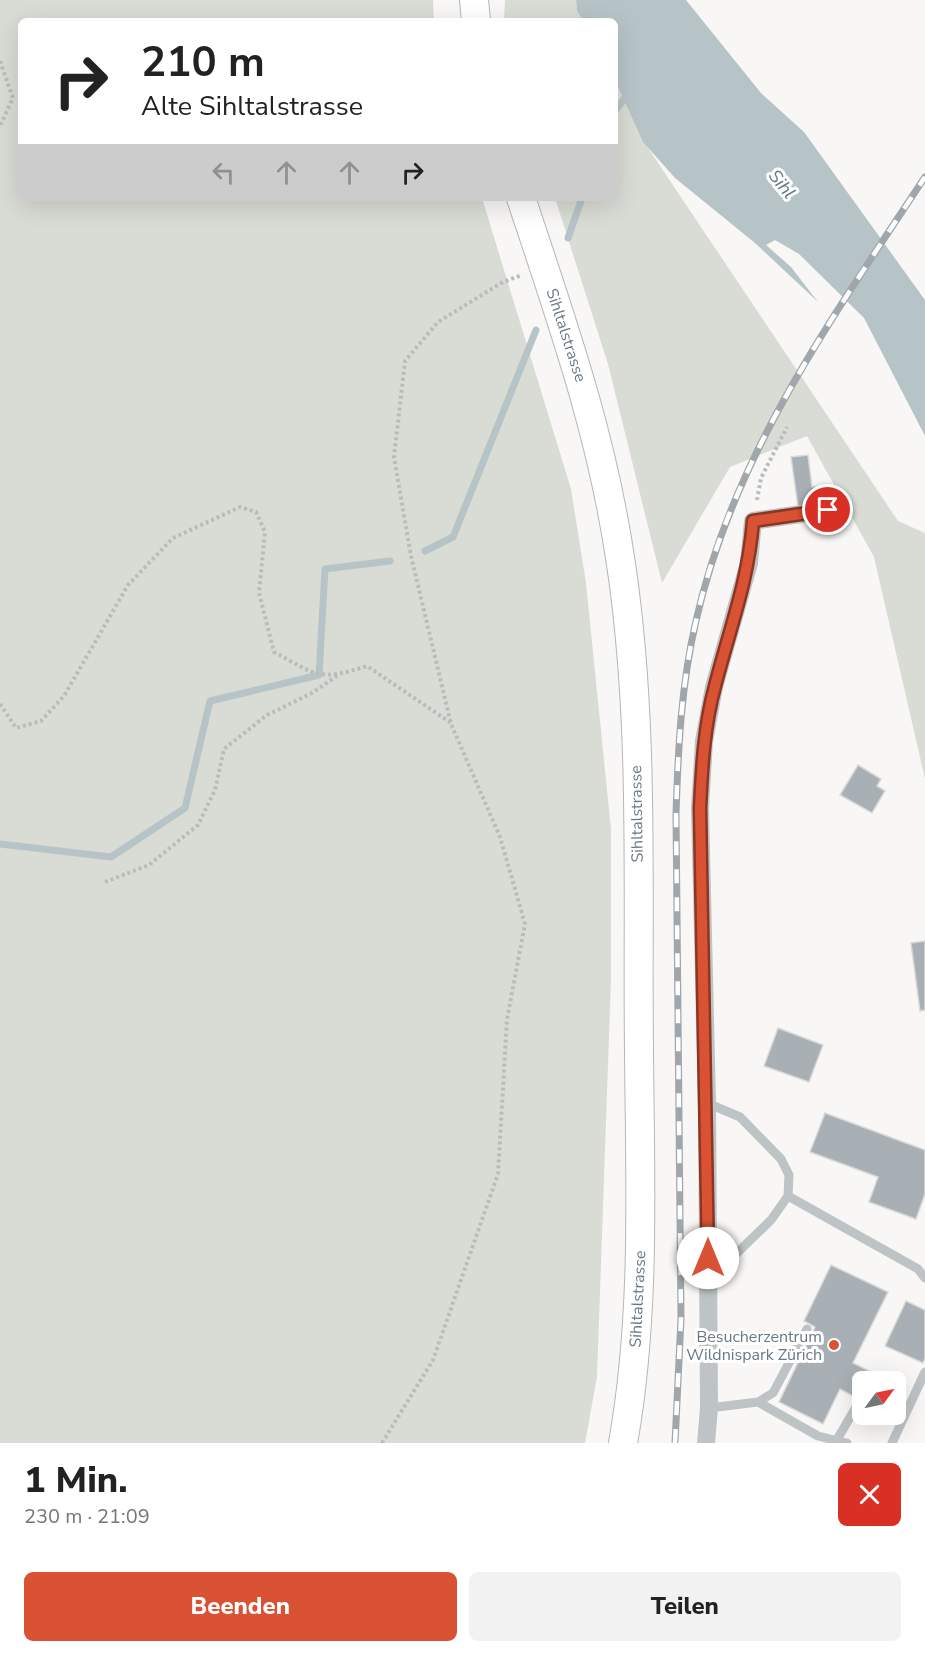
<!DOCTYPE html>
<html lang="de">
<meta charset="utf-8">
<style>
body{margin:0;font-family:"Nunito Sans",sans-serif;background:#f2f2f2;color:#222;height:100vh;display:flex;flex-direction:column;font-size:22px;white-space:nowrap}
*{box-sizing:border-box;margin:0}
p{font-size:20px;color:#767676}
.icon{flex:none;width:33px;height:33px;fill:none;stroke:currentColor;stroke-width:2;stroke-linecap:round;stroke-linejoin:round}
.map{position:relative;height:1443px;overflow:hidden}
.panel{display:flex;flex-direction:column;background:#fff;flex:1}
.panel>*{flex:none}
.guide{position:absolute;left:18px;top:18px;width:600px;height:183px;border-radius:9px;box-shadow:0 6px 24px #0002;background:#fff;color:#222;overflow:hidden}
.needle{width:39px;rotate:57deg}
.controls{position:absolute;left:852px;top:1371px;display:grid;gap:12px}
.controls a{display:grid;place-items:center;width:54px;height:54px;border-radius:9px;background:#fff;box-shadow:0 6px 24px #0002;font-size:30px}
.pin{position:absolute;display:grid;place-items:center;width:51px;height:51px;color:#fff;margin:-26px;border:3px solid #fff;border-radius:50%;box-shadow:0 2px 6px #0007}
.me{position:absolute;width:66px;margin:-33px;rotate:0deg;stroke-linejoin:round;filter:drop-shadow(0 0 4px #0008)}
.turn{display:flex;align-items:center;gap:21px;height:126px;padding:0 24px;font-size:27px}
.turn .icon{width:78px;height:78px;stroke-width:2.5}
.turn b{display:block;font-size:42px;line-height:51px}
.lanes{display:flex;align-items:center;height:57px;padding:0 24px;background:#0003;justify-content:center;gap:30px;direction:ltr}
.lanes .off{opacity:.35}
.round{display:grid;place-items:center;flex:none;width:63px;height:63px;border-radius:9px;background:#f2f2f2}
.head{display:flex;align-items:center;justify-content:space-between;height:102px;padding:0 24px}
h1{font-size:36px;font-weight:800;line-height:45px}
.button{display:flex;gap:12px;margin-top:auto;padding:12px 24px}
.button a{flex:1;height:69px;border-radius:9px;background:#d95234;color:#fff;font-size:24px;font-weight:800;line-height:69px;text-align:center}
.button a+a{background:#f2f2f2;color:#222}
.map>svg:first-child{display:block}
</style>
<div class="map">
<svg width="925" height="1443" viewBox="0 0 925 1443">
<rect width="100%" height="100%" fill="#f8f7f5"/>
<path fill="#d8dcd4" d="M0,0h433l1,21h-413v177h461l89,291 15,94 25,246v151l-14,397 -12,66h-585z
M505,0h71l1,11 6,10h-79z
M615,80l29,62 254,379 27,12v246l-51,-222 -67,-121 -77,31 -68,116 -54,-219 -53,-166h60z"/>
<path fill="#b7c4c7" d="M576,0h110l75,93 43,39 121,168v136l-61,-118 -65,-64 -24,-14 -9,5 25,22 27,35 -63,-59 -80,-65 -32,-36 -28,-62v-59h-32l-6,-10z"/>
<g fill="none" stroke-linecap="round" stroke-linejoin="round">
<path stroke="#b7c4c7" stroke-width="7" d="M615,111l13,-17
M568,238l14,-40
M425,551l28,-14 83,-207
M0,844l111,13 74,-49 25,-107 109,-26 6,-106 65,-8"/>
</g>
<path fill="#a8b0b5" stroke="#d9d9d7" stroke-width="1.5" d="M808,455l4,32 9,-1 3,17 -26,4 -7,-50z
M858,765l23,14 -4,7 8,5 -13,22 -32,-18z
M925,941v69l-5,1 -9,-68z
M778,1028l45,17 -14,37 -45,-16z
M825,1113l100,37v44l-9,25 -47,-17 9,-25 -68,-25z
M831,1265l57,27 -35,71 38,19h-29v19l-22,-12 -17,35 -44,-22 36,-75 -11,-6z
M906,1301l19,9v48l-2,5 -38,-17z"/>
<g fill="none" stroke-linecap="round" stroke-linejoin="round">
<g stroke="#b2b7bb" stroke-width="30">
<path id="primary" d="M474,0l2,21
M521,198c41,124 81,235 100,366 24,160 16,325 18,487 1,130 7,263 -16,392"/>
</g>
<path stroke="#b9bcbe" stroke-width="4" stroke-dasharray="3 3" stroke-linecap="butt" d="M0,61l13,37 -13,28
M757,500l4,-22 26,-51
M0,704l16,24 25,-7 23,-25 64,-111 45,-47 67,-31 16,5 9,20 -6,61 15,59c43,23 44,30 93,14l84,57
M105,882l44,-17 49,-40 17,-35 9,-41 43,-34 45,-22 25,-17
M382,1443l51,-83 65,-186 9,-155 18,-95 -25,-87 -49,-113 -40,-168 -17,-99 11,-96 33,-39 65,-40 19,-7"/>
<path stroke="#bec3c6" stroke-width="9" d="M707,1103l33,14 41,42 8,16 -1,21 -17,24 -62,60
M788,1196l130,73 7,9
M758,1402l15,-9 34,-64
M709,1408l49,-6 60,34 29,7
M835,1443l21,-36
M892,1443l33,-71"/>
<path stroke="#bec3c6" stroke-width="18" d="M706,1443l3,-35 -2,-305 -7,-295 4,-67 10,-54 35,-124 4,-42 76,-11"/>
<use href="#primary" stroke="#fff" stroke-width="28"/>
<g stroke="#a0a7ac" stroke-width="7">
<path id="rail" d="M675,1443l6,-124 -5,-504c2,-65 5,-130 20,-194 37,-166 137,-304 229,-444"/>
</g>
<use href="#rail" stroke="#fff" stroke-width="4.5" stroke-dasharray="14" stroke-linecap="butt"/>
</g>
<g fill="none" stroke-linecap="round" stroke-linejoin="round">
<g stroke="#8d3522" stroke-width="15">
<path id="route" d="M708,1258l-8,-450c2,-41 4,-82 15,-122 15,-59 33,-103 38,-165l75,-11"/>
</g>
<use href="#route" stroke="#d95234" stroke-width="10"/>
</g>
<circle fill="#d95234" stroke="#fff" stroke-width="2" cx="834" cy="1345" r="6"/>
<g text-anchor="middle" stroke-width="6" stroke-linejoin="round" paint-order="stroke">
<g font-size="16" fill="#687984" stroke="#fff">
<text transform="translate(567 335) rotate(72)" y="6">Sihltalstrasse</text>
<text transform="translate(636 814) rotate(-91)" y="6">Sihltalstrasse</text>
<text transform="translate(637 1299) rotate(-87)" y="6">Sihltalstrasse</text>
</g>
<g font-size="16" fill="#687984" stroke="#fff" text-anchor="end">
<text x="822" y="1342">Besucherzentrum<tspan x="822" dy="18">Wildnispark Zürich</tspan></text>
</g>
<g font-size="18" font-style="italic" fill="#647a80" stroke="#fff">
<text transform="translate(782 184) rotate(51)" y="6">Sihl</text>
</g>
</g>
</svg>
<div class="controls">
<a><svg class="needle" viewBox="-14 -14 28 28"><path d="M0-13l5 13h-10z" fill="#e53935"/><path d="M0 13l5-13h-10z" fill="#767676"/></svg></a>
</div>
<div class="pin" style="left:828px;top:510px;background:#d93025"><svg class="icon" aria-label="arrive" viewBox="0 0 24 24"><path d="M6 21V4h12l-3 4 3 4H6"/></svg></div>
<svg class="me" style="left:708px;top:1258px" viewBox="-20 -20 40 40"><circle r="19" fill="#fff"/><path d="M0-13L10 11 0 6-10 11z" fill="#d95234"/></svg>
<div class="guide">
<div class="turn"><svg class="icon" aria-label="right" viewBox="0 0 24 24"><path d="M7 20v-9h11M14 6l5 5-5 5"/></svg><div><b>210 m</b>Alte Sihltalstrasse</div></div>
<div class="lanes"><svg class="icon off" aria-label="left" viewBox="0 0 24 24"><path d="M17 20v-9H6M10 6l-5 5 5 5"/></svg><svg class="icon off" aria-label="ahead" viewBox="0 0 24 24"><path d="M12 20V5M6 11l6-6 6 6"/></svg><svg class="icon off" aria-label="ahead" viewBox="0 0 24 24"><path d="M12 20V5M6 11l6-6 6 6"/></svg><svg class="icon" aria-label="right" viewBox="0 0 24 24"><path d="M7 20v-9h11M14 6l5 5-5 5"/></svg></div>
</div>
</div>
<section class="panel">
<div class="head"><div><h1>1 Min.</h1><p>230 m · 21:09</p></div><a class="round" style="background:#d93025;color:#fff"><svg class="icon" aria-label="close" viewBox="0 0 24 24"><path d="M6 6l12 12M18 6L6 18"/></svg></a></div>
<div class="button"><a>Beenden</a><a>Teilen</a></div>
</section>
